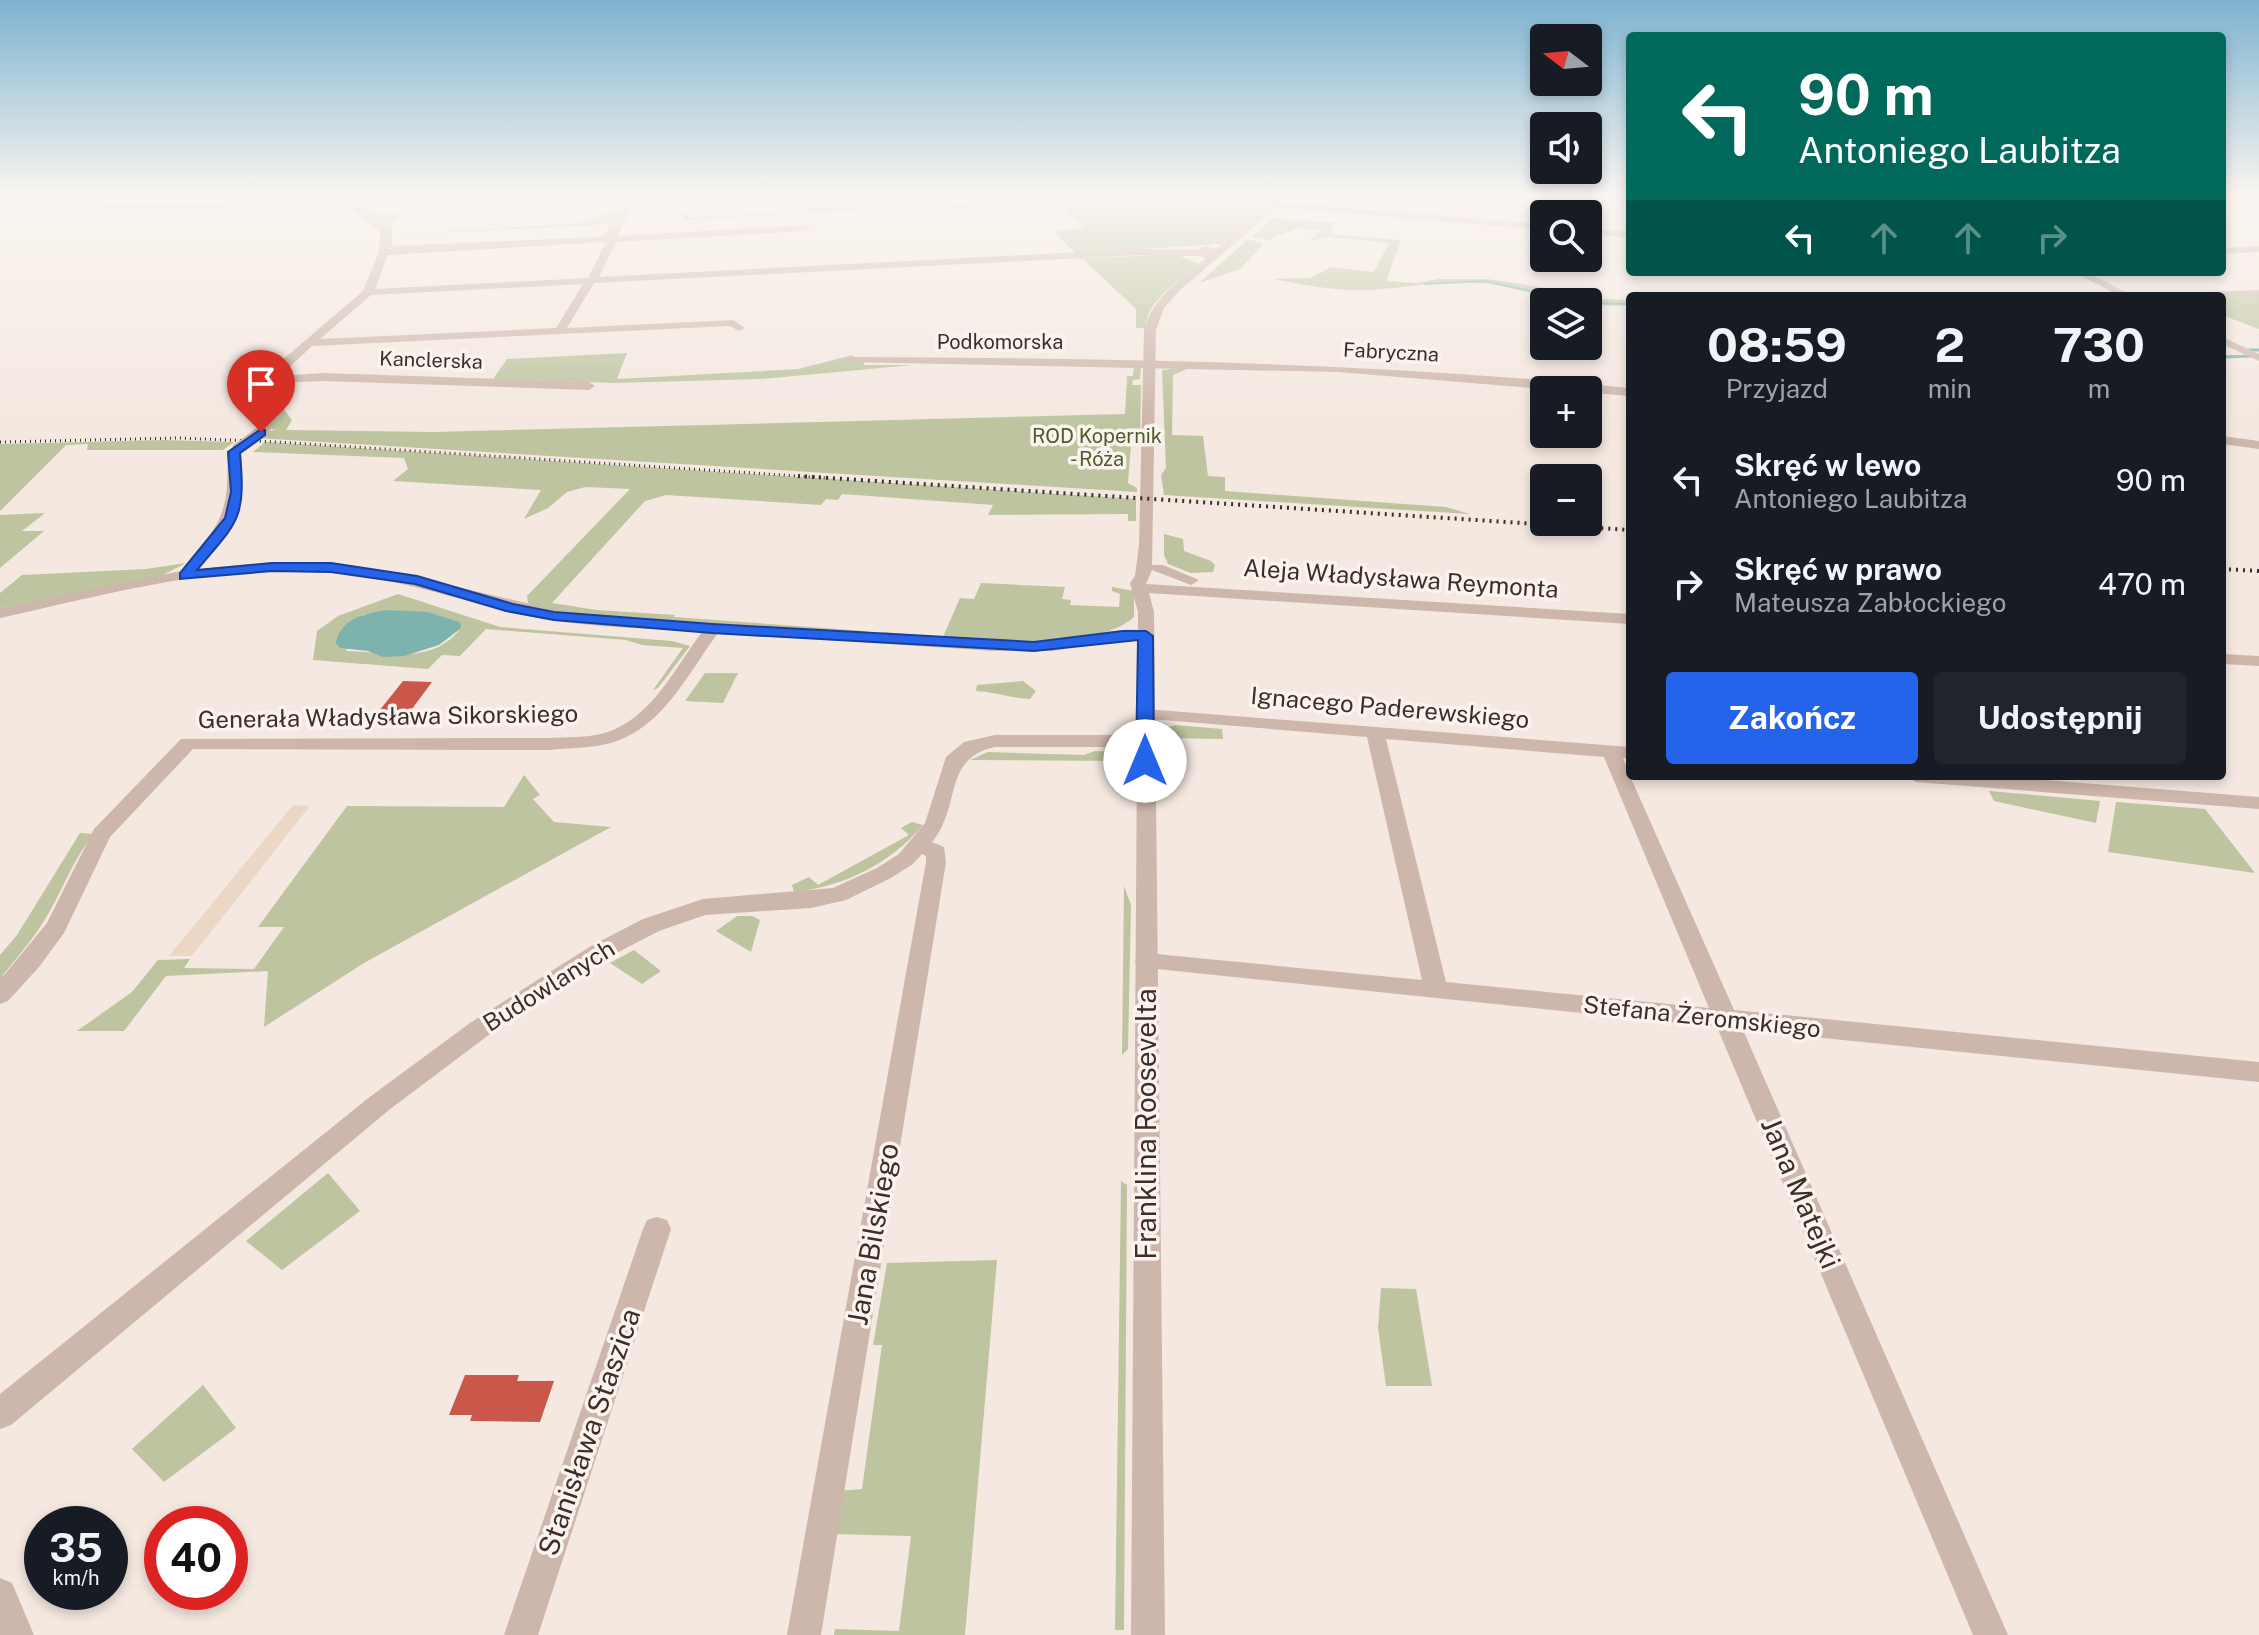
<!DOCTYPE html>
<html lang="pl">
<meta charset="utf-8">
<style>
body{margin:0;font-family:"Public Sans",sans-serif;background:#20242c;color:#f1f3f6;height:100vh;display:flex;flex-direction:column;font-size:30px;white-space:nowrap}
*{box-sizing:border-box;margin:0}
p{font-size:26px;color:#9ea1a6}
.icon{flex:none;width:44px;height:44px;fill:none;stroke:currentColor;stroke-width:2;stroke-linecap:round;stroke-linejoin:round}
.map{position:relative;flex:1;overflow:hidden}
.drawer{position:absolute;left:1626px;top:292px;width:600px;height:488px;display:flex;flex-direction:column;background:#171b24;border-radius:8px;box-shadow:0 4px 12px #0003}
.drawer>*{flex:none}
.hud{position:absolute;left:1626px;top:32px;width:600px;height:244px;border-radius:8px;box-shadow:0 4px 12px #0003;background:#00695c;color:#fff;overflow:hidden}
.needle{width:52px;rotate:286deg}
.tools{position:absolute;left:1530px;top:24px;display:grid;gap:16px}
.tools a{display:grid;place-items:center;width:72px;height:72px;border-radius:8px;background:#171b24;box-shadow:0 4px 12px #0003;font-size:40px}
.speed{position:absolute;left:24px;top:1506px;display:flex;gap:16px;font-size:40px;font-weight:700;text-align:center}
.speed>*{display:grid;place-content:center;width:104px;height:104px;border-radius:50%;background:#171b24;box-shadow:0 4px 12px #0003;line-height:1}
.speed small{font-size:20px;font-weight:400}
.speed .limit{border:12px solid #d22;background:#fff;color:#111}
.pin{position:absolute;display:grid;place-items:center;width:68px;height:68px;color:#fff;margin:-82px -34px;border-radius:50% 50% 50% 0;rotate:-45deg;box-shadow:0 0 8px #0007}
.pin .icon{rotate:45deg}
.me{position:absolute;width:88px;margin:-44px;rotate:0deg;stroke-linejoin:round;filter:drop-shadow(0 0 6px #0008)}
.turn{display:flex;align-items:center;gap:28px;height:168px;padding:0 40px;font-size:36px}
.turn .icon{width:104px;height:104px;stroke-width:2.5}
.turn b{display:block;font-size:56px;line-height:68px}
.lanes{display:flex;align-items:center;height:76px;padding:0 40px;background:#0003;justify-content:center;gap:40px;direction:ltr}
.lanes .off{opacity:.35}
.eta{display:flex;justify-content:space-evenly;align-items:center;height:136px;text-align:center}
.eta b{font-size:48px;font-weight:700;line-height:56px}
.action{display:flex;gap:16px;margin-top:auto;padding:16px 40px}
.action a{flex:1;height:92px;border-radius:8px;background:#2563eb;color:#fff;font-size:32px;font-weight:700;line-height:92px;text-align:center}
.action a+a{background:#20242c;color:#f1f3f6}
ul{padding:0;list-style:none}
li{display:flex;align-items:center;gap:24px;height:104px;padding:0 40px}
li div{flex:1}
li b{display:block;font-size:30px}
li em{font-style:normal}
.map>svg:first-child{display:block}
</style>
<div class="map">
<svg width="2259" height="1635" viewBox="0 0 2259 1635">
<rect width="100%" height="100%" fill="#f4e8e0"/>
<path fill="#bdc49f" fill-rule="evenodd" d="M350,196h7c11,18 23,21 44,18l-10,9 1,12 192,-12 38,-17 -32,-10 48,2 -17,13 -12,27 -213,11 -7,-1 -1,-21 -26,-16zM610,224l-4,11 -8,2 -206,9v-11z
M780,196h110l1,13 -208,11 1,-11 6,9 115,-6 -3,-7z
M1133,196h148l-60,48 -146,9 -21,-22 31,-3 -31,-27z
M1273,218l63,5 -6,11 71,6 -15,41 30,2 22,-4h49l67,10 26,9 50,2v6l-42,-1v-3c-36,0 -72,-16 -108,-19 -33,-2 -65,3 -98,6 -37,4 -73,-3 -109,-10l38,-1 20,-11 43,5 15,-29 -59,-6 -21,4 11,-11 -22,-2 -31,12 -16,-3z
M1248,239l16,5 -24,25 -41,14z
M1176,254l23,10c-20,17 -52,36 -54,64h-9v-19l-52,-49 -7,-1z
M2259,295v34l-37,-14v-19h-14z
M627,353l-10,26 181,-10 55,-14 -2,6h13v4h49l-152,14 -147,4 -121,-4 14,-20z
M1134,366l7,2 -1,11 -7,1 -1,5h9l-1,58 -9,1 -3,39 9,5v4l-880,-54 11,-7 8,-1 -4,-1 -3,-37 6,-9 14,-1 -9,4c-3,16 3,22 12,34l-6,10 148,2 691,-18 2,-38h6z
M1191,367l-18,8 -1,60 31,1 5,40 17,1v14l221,16 24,7 -306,-19 -3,-20 5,-7 -4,-98z
M164,440l70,2 -11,8h-136l1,-6 -22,1 -66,66v-67z
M265,442l871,57v22h-8v-7l-140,1 5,-10 -151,-11 -4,6 -12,-1 -5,6 -155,-10 -21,6 -93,102 45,7 78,5 -1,2 192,14 -4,3 -289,-20 -37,-6 -8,-5 -1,-7 103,-107 -45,-2 -18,5 -19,16 -24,11 17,-29 -148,-9 15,-12 -4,-11 -151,-6z
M45,513l-23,18h22l-44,37v-53z
M1164,534l19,5 1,12 27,10 4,4 -2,7 -22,1 -23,-9 -4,-9z
M186,563l-27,14 -159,31v-15l22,-18 124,-6z
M981,583l84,4 -3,12 9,1 -1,5 49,2 1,-13 -8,-3v-4l22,4v26c-46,41 -189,22 -250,18l-1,-3 60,5 17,-39 14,1z
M398,594l102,33 172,14 18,5 -32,42 -5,2 30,-42 -41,-3 -16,-5 -140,-11 -26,27 -18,-1 -14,14 -115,-9 4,-29 21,-15zM388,610l47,5 22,6 3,8c-28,37 -76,22 -114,22l16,-36z
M705,673h33l-15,30 -38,-2z
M1023,681l13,10 -6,8c-19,-1 -35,-7 -54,-8l1,-6z
M1175,725l47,4 1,10 -55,-1 -1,-10z
M1095,751l18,1 7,4 -1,5 -149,-1 18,-8 96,3z
M524,775l16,20 -7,4 21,23 57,5 -247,136 -100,64 4,-56 -102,5 -42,55h-47l55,-39 26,-32 32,-1 -6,9 70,1 30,-42h-26l89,-121 157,1z
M1989,791l111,10 -4,22 -102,-22z
M2116,802l89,7 50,64 -147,-21z
M912,822l11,3c-33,39 -78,61 -129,67l-2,-7 17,-8 9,8 91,-50 -8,-7z
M80,833l14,1c-19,22 -29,50 -43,75 -13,24 -31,45 -48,66l-3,10v-30l17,-20z
M1124,886l7,19 -3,144 -6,6z
M737,916h15l8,4 -9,32 -35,-21z
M634,950l27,21 -19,13 -32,-21z
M328,1173l32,38 -78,59 -36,-29z
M1121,1181l6,4 -3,445h-9z
M997,1260l-32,375h-131l1,-6 64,2 12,-95 -81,-2 8,-43 24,-2 20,-144h-9l14,-82z
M1381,1288l35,1 16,97h-46l-8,-58z
M203,1385l33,43 -72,54 -32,-33z"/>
<path fill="#ecd7c7" d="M293,805l17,1 -118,150h-23z"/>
<path fill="#7eb2ad" d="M388,610l39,2 30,9 4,3 -1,5 -21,16 -35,11 -21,1 -15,-6 -28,-3 -4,-5c5,-25 30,-30 52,-33z"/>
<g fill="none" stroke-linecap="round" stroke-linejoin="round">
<path stroke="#7eb2ad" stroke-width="2" d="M1425,284l60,-3 97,21
M1588,303l42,1"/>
<path stroke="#7eb2ad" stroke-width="3" d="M2248,350h11
M2222,357l28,-1"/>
</g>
<path fill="#c9574a" d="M403,681l29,1 -26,35 -31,-1z
M465,1375h54l-2,6h37l-14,41 -70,-1 2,-6h-23z"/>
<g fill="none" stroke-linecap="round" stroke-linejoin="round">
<path fill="#cdb6ab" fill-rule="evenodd" d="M345,196l43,32 1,21 220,-13 12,-24 4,-3 4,3 -11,24 188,-11 5,3 -5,3 -190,11 -17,35 542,-28 56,1 5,3 -5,3 -56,-1 -547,28 -27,45 166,-8 12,8 -6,3 -9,-5 -418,20 -32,30 44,-3 265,9 6,4 -6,4 -265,-9 -48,2 -5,10 1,35 -11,8 -6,-4 5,-5c-1,-27 -1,-36 13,-59l90,-77 16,-39 1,-21 -37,-29 -150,7 -193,-3v-6l193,3zM606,242l-18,36 -213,11 13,-34zM583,284l-27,44 -236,11 51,-44z
M1058,196h51l-155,12 -4,-3z
M1588,196h42v6l-38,-3z
M1275,202l269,22v6l-272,-23z
M1588,228l42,4v6l-42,-4z
M2259,246v6l-37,2v-6z
M2073,272h13l47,24h-13z
M2259,290v6h-89l5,-3z
M2222,337l37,17v7l-37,-17z
M851,357c260,1 520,5 779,31v8l-292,-24 -491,-10 -2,-2z
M2222,436l37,5v8l-37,-5z
M238,445l7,4 -4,4c4,56 -7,74 -42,116l72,-7h46l71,9 182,42 424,28c19,0 38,1 57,0 24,-1 86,-21 103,-5l-8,5 -23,-1 -71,11h-58l-276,-18c-30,40 -55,95 -107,110 -20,5 -41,5 -62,7l-356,-1 -83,88 -46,96 -25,34 -31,34 -8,3v-24l47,-57 47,-94 87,-90 368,-1c18,-1 38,0 56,-5 46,-14 70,-65 97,-101 -53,-4 -107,-4 -158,-13 -76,-15 -148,-43 -226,-48 -107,-6 -214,24 -318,47v-10l181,-37c39,-46 49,-57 46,-119z
M1145,709l485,38v12l-7,-1 7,18 104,234 525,52v20l-516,-52 265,605h-35l-256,-608 -579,-60 -3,-6 3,-6 8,-2 276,27 -55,-243 -228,-19 -3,-4 3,-4zM1386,739l218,18 105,251 -263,-26z
M995,735h150l9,6 -9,6h-150c-53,11 -33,59 -63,95l12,5 2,15 -125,773h-34l139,-773v-6l-4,-2 -9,10 -22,14 -45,22 -35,8 -106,7 -46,16 -52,27 -121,79 -97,73 -378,315 -11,4v-35l371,-298 99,-73 121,-77 52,-27 60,-20 130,-11 44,-20 22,-14 26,-31 21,-66 18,-15z
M1906,776h88l265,21v12l-343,-27z
M657,1217l10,3 4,9 -133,406h-34l139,-406 4,-9z
M0,1578l12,5 22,52h-34z"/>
<path fill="#cdb6ab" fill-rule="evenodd" d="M1280,196h10l-111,95 -15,17 -8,22 -4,235h11l36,15 -8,5 -39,-15 -6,14 484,30v10l-481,-31 5,19 11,1023h-34l7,-1023 -8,-29 5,-7 4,-31 5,-215c9,-34 37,-50 62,-72l-12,-3v-4l11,-5 11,3z
M2222,654l37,2v10l-37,-2z"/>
<path stroke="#3b2e2b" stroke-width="3" stroke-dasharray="1 4" stroke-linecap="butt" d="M0,442l178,-4 100,4 551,36"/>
<path stroke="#3b2e2b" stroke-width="4" stroke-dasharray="2 5" stroke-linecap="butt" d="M798,476l832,54
M2222,569l37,2"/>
<path stroke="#cdb6ab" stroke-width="12" d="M238,449l23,-17"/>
</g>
<linearGradient id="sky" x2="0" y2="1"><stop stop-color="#7db3d0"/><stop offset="0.46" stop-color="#faf5f1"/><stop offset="1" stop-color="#faf5f1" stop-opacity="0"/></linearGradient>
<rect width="2259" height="425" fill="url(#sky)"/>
<path fill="#2563eb" stroke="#184099" stroke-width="2" d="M261,429l4,1v5l-25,18c6,67 -2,68 -43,117l75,-7h59l86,13 96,28 41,8 158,12 322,18 89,-11h23l7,5 1,125 -9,5 -9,-5 2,-121 -104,11 -322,-18 -158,-13 -48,-9 -91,-27 -84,-12 -59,-1 -92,8v-6l45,-55 6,-26 -3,-40z"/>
<g text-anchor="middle" stroke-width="7" stroke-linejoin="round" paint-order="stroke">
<g font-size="20" fill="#3b2e2b" stroke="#fbf3ed">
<text x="1000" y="349">Podkomorska</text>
<text transform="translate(1391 352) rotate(3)" y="7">Fabryczna</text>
<text transform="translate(431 360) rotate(2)" y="7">Kanclerska</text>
</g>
<g font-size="20" fill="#505a2d" stroke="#fbf3ed">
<text x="1097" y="443">ROD Kopernik<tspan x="1097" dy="23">- Róża</tspan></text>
</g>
<g font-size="24" fill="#3b2e2b" stroke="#fbf3ed">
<text transform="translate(1401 579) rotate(4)" y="8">Aleja Władysława Reymonta</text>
<text transform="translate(1390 708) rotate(5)" y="8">Ignacego Paderewskiego</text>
<text transform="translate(388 717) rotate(-1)" y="8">Generała Władysława Sikorskiego</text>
<text transform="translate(549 986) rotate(-32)" y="8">Budowlanych</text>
<text transform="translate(1702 1017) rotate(6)" y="8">Stefana Żeromskiego</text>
</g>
<g font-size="28" fill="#3b2e2b" stroke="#fbf3ed">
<text transform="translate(1146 1124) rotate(-90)" y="10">Franklina Roosevelta</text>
<text transform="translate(1801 1193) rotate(67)" y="10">Jana Matejki</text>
<text transform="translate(873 1234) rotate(-80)" y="10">Jana Bilskiego</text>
<text transform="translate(589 1432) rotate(-71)" y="10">Stanisława Staszica</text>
</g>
</g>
</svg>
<div class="tools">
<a><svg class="needle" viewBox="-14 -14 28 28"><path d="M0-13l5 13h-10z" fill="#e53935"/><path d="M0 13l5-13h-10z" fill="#9ea1a6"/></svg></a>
<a><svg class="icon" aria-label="sound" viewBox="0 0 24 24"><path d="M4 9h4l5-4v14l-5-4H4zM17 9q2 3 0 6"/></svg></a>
<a><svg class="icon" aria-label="search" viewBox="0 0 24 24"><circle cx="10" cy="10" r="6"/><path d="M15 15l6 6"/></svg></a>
<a><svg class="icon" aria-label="layers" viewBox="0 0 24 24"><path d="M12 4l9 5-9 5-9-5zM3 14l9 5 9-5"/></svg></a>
<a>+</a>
<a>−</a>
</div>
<div class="speed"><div>35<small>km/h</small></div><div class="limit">40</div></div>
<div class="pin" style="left:261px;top:432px;background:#d93025"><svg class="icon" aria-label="arrive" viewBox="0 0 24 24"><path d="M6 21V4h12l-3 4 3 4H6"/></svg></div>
<svg class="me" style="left:1145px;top:761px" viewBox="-20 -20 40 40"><circle r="19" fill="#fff"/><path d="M0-13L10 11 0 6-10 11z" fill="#2563eb"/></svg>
<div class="hud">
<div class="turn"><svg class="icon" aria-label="left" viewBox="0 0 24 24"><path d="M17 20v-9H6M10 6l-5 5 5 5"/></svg><div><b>90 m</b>Antoniego Laubitza</div></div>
<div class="lanes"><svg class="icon" aria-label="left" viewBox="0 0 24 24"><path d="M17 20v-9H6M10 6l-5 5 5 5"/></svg><svg class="icon off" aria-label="ahead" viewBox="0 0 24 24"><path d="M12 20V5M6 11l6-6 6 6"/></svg><svg class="icon off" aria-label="ahead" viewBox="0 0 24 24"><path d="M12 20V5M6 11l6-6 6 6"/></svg><svg class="icon off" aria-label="right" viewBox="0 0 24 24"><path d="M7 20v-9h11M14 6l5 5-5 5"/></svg></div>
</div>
<section class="drawer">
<div class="eta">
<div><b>08:59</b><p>Przyjazd</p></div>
<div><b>2</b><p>min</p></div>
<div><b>730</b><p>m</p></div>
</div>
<ul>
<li><svg class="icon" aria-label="left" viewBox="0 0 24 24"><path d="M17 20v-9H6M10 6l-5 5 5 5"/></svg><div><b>Skręć w lewo</b><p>Antoniego Laubitza</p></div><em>90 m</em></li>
<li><svg class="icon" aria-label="right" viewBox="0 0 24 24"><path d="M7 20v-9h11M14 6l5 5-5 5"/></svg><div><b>Skręć w prawo</b><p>Mateusza Zabłockiego</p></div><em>470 m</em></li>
</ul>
<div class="action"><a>Zakończ</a><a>Udostępnij</a></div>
</section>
</div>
